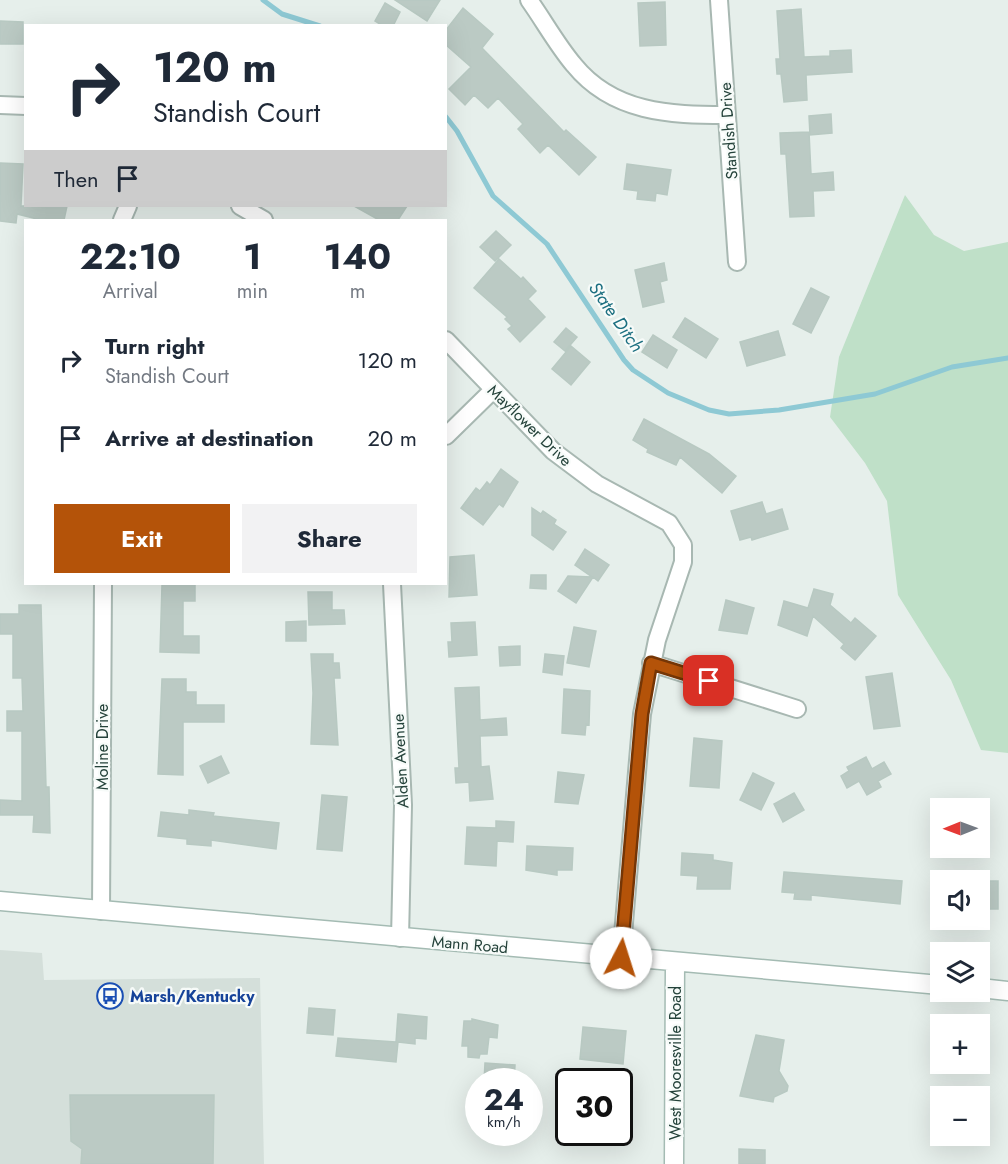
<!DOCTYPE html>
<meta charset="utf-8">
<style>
body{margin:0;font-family:Jost,sans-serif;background:#f2f2f3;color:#1f2937;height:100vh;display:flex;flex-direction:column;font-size:22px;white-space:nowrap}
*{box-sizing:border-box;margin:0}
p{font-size:20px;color:#747a83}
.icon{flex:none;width:33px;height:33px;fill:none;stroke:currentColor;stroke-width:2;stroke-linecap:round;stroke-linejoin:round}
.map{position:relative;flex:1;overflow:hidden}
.details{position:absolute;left:24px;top:219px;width:423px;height:366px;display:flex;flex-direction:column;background:#fff;border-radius:0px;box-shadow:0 6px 24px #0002}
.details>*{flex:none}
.guide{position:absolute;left:24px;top:24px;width:423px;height:183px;border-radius:0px;box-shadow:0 6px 24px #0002;background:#fff;color:#1f2937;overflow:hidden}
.needle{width:39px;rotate:269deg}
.tools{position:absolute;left:930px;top:798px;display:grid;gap:12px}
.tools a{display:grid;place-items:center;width:60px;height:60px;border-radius:0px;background:#fff;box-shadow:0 6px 24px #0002;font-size:30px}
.speed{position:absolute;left:465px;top:1068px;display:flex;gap:12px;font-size:30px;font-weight:700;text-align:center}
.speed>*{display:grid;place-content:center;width:78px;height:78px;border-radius:50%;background:#fff;box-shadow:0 6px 24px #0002;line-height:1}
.speed small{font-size:15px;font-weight:400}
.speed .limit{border:3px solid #111;border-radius:9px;background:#fff;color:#111}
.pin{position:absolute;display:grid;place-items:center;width:51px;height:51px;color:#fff;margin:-26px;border-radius:12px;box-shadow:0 3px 9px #0006}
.me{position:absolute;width:66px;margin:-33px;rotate:5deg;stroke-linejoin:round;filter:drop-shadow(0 0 4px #0008)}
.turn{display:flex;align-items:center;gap:21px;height:126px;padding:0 30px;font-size:27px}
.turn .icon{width:78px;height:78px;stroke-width:2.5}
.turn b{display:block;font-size:42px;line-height:51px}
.then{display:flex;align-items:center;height:57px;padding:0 30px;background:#0003;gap:12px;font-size:22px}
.eta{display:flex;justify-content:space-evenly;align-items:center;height:102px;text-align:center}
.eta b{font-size:36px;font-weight:700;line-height:42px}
.primary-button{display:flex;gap:12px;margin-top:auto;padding:12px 30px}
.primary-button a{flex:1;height:69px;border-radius:0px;background:#b45309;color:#fff;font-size:24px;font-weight:700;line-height:69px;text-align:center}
.primary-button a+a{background:#f2f2f3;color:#1f2937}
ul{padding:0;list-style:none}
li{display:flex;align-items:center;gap:18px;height:78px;padding:0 30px}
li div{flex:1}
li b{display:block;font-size:22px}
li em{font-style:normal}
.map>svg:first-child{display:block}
</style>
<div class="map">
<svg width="1008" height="1164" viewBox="0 0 1008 1164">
<rect width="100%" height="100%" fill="#e6efeb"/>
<path fill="#d4dfda" d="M0,950l42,3 2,27 216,-2 4,186h-264z"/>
<path fill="#bfe0c8" d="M905,195l29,40 30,16 44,-9v511l-27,-3 -30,-70 -53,-85 -11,-94 -22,-38 -35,-46 9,-60z"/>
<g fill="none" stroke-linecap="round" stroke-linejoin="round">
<path stroke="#8ec9d4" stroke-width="5" d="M263,0l19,14 38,12
M446,117l11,14 36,65 54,48 77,116 9,10 35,23 41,17 20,4 50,-4 96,-16 77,-27 56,-9"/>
</g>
<path fill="#bbcac4" stroke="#b8c9c2" stroke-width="1.5" d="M395,0h45l-13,21z
M665,2l1,43 -26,1 -2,-43z
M385,3l15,9 -7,14h-10l-8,-5z
M463,8l30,26 -11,14 82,84 2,-2 30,27 -17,18 -31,-30 -8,8 -22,-24 5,-5 -25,-26 -10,10 -14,-13 -9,10 -16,-16 22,-22 -25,-22v-15z
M801,9l3,48 26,-1v-5l21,-1 1,22 -46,3 1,25 -23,2 -3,-28h-4l-1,-15h4l-3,-48z
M0,21l23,1v22h-23z
M831,114l1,19 -22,2 -1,-19z
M809,132l2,42 22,-2 1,18 -21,1 1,25 -24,1 -4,-63h-5l-1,-21z
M0,163l23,1 -2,42h46l-3,14h-23l-24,-6 -1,9 -16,-2z
M627,164l44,6 -4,25 -11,-2 -1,8 -18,-2 1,-8 -14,-2z
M354,206h53l-9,14h-19z
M496,231l15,14 -16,16 -15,-14z
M499,259l22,20 2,-2 13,14 -8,8 17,18 -25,25 -12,-13 4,-3 -7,-7 2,-2 -33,-29z
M664,263l3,17 -7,2 4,20 -21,5 -8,-37z
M811,288l18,9 -18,36 -18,-9z
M685,318l33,21 -12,19 -33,-21z
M566,328l11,9 -12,14 -11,-9z
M778,331l7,24 -38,11 -7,-24z
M653,335l24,15 -10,18 -25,-16z
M571,346l19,16 -19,23 -19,-16z
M644,419l65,35 27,22 -14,17 -42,-36 -4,8 -29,-13 1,-3 -15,-9z
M501,469l17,13 -15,25 -4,-3 -16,21 -22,-17 15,-20 4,3 7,-9 3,3z
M762,502l4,12 16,-5 6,20 -36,11 -1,-3 -11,3 -9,-29z
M532,508l9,6 2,-3 13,9 -2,4 12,8 -13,18 -21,-15z
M585,549l24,16 -11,16 -5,-4 -17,26 -18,-12 10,-15 24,1 -17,-12z
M474,555l3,40 -28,2 1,-40z
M531,575h15v14l-16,-1z
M165,584h30v17h-12v35h16v17l-39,-1 2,-67z
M814,589l19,5 -3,11 21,18 4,-5 21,18 -21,24 -14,-12 3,-4 -31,-28 -6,20 -29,-11 6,-24 24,7z
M308,592h24v18h12l1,14 -36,1z
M726,600l28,8 -7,26 -28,-4z
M19,605h22l5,182h3l1,46 -17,-1 1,-17h-34v-15l22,1v-70h-15v-20h16l-1,-33h-9v-44h-13v-20h19z
M306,621v20h-20v-19z
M475,622l2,33 -28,2 -1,-15h4l-1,-19z
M574,627l22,4 -7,36 -22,-4z
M520,646v19l-20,1 -1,-19z
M311,654h22v9h6l1,15h-6l4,67 -27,-1 2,-51z
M545,654l19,2 -2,19 -19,-3z
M892,673l8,53 -26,3 -8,-52z
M162,679h24v13h10v13h28v17h-41v53l-25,-1z
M479,687l1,33 26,-2 1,17 -27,1 1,31 8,-1 4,33 -23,2 -1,-19 -13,1 -1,-15h4l-4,-80z
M564,689l26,2 -1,34 -3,-1 -1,11 -23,-2z
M694,738l28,3 -3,47 -29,-2z
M221,756l8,17 -21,10 -8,-17z
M866,757l6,12 12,-7 7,12 -13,7 3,6 -14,8 -8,-14 -12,7 -6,-12 8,-5 -2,-4z
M558,772l26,3 -6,29 -23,-2z
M753,773l21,10 -13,27 -21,-10z
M794,793l10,17 -21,12 -9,-18z
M322,795l25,2 -5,54 -25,-2z
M189,810l25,3 -1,3 66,7 -3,26 -65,-9v6l-24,-2v-5l-29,-3 3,-24 28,3z
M496,821l18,1 -1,20 -16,-1 -1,25 -31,-2 2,-37 29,1z
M527,846l46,2 -1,22h-15v5l-31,-5z
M682,853l31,2v5l19,3 -2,26h-33l1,-13 -17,-1z
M784,872l118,9 -2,23 -89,-9v5l-17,-1 1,-6 -13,-1z
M980,881h18v28h-17z
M309,1008l26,2 -2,25 -26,-2z
M398,1014l29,3 -1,22 -11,-1v6l-17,-2 -2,20 -60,-6 2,-18 58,4z
M472,1019l26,6 -1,13 -8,-1 -2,17h-7l-1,4 -11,-1v-11h-6l2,-25h8z
M583,1027l43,4 -3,33 -43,-5z
M756,1035l28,5 -5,31 9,15 -1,5 -13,6 -1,5 -33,-6z
M485,1063l30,2 -1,17h-30z
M70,1095h144l-1,69h-132l1,-15 -11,-8z
M739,1149l26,1v14h-26z"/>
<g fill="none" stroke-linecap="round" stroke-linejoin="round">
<g stroke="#a8b8b2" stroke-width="20">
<path id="street" d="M529,0c15,21 28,45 45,65 39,48 96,50 152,50
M719,0l18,262
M0,105l26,1
M240,206l24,14
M122,220l6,-14
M446,340l107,111 44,33 72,39 14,22v17l-26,78 -15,74 -21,244
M446,436l47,-46
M392,584l11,221 -3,133
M651,663l146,46
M101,911l2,-327"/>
</g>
<g stroke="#a4bbb3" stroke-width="21">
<path id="secondary" d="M0,901l940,84
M980,988l28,3
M674,1164l1,-201"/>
</g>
<use href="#street" stroke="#fff" stroke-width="16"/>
<use href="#secondary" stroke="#fff" stroke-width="18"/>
</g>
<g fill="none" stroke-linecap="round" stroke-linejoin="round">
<g stroke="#753606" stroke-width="15">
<path id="route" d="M621,958l21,-244 9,-51 58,18"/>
</g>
<use href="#route" stroke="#b45309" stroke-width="10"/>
</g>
<defs>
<g id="bus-ring" transform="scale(1.35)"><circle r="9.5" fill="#f7fbf9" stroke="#1a4fb4" stroke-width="1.5"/><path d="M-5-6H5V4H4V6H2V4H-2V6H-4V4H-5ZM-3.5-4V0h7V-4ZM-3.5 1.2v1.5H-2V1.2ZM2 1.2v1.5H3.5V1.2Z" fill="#1a4fb4"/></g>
</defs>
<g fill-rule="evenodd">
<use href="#bus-ring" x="110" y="996"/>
</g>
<g text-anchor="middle" stroke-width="4.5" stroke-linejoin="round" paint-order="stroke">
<g font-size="16" fill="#24423a" stroke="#f7fbf9">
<text transform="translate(728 131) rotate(-94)" y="6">Standish Drive</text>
<text transform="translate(530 425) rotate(44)" y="6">Mayflower Drive</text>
<text transform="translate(102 747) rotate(-90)" y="6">Moline Drive</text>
<text transform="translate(400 761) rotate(-93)" y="6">Alden Avenue</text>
<text transform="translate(470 944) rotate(5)" y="6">Mann Road</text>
<text transform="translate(675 1063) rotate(-90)" y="6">West Mooresville Road</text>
</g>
<g font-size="16" font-weight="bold" fill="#164399" stroke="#f7fbf9" text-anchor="start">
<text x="130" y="1002">Marsh/Kentucky</text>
</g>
<g font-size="18" font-style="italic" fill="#1c6f80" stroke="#f7fbf9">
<text transform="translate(616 317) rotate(55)" y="6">State Ditch</text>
</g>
</g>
</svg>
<div class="tools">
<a><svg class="needle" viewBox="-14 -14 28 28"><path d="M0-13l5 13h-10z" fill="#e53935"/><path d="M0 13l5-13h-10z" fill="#747a83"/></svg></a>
<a><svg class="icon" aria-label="sound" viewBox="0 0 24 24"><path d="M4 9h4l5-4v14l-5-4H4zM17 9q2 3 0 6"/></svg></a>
<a><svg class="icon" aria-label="layers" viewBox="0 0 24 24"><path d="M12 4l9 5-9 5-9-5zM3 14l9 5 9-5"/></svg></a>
<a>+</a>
<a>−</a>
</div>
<div class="speed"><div>24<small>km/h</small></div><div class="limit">30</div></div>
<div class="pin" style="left:709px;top:681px;background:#d93025"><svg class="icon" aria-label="arrive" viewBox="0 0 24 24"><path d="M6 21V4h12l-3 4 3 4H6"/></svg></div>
<svg class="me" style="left:621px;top:958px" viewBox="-20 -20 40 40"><circle r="19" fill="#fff"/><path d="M0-13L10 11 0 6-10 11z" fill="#b45309"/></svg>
<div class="guide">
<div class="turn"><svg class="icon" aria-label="right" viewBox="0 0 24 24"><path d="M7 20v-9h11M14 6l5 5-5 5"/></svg><div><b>120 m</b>Standish Court</div></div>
<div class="then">Then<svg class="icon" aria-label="arrive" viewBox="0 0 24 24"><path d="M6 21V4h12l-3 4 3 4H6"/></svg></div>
</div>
<section class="details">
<div class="eta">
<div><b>22:10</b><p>Arrival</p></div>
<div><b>1</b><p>min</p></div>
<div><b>140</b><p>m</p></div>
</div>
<ul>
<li><svg class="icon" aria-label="right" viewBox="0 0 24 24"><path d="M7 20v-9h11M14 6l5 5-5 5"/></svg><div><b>Turn right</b><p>Standish Court</p></div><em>120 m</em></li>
<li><svg class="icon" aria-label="arrive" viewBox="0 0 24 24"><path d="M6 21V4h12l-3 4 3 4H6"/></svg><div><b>Arrive at destination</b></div><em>20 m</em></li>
</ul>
<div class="primary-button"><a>Exit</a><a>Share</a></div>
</section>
</div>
